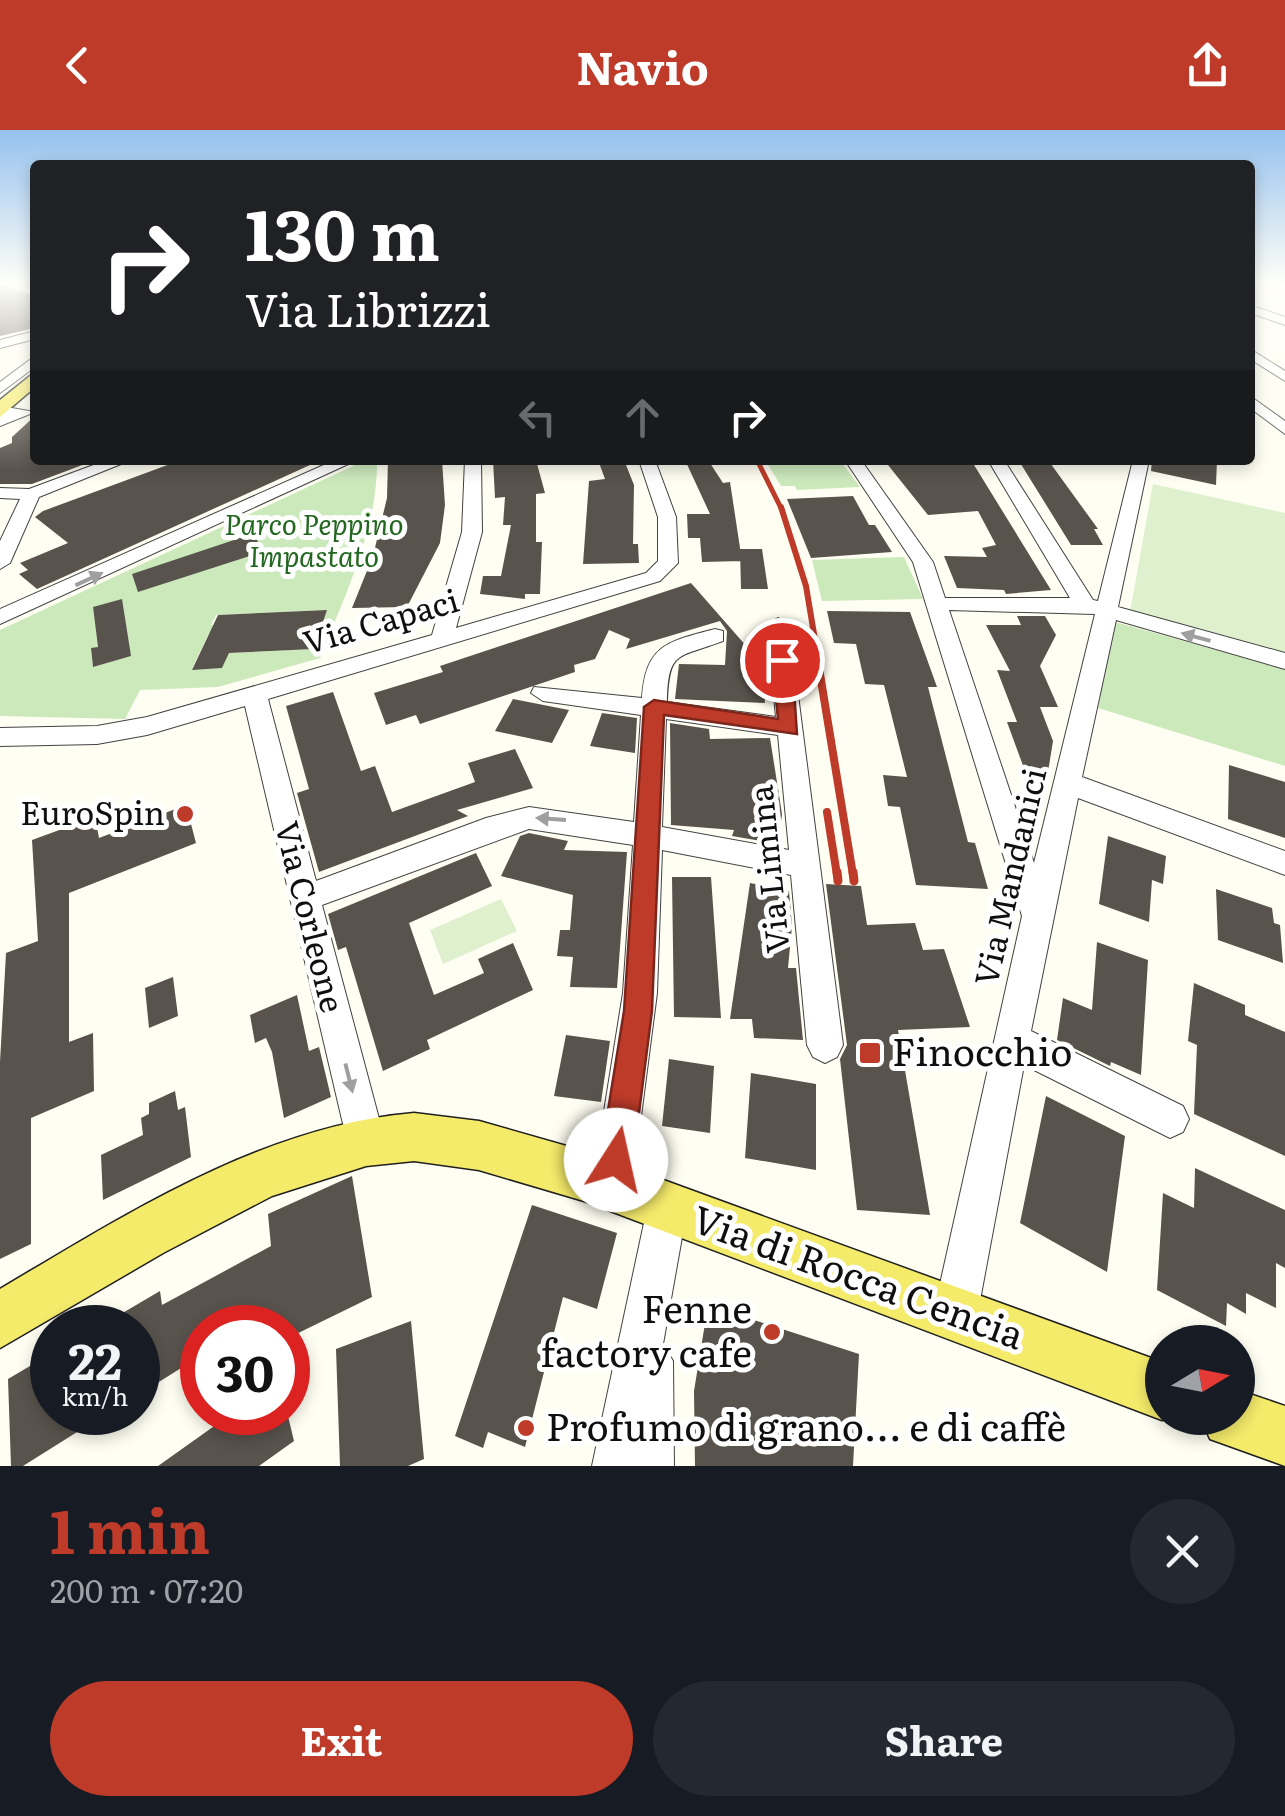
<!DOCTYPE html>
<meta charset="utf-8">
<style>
body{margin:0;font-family:Literata,serif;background:#242831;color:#f1f3f6;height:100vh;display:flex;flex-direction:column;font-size:38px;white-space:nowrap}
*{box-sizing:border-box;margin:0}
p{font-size:32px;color:#9ea1a6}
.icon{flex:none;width:55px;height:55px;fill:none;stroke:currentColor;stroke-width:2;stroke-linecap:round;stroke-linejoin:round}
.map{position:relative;height:1336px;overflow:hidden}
.panel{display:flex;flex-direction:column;background:#171b24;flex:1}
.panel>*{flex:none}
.guide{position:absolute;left:30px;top:30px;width:1225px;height:305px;border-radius:10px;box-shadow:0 5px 15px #0003;background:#202124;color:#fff;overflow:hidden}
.needle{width:65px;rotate:80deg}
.controls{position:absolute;left:1145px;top:1195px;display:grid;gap:20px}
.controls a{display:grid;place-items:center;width:110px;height:110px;border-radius:50%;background:#171b24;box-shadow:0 5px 15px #0003;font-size:50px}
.speed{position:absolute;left:30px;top:1175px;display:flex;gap:20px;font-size:50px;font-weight:700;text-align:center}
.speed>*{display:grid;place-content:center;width:130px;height:130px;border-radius:50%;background:#171b24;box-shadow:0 5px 15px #0003;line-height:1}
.speed small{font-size:25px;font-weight:400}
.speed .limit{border:15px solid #d22;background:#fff;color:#111}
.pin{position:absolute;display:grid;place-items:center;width:85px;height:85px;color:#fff;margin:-42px;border:5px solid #fff;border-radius:50%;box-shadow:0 2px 10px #0007}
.me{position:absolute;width:110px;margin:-55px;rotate:10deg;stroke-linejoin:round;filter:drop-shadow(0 0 8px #0008)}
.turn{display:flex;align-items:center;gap:35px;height:210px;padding:0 50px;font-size:45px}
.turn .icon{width:130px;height:130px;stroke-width:2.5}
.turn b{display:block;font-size:70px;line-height:85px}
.lanes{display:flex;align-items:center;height:95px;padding:0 50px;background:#0003;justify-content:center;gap:50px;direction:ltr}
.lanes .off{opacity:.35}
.round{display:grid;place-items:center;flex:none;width:105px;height:105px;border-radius:52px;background:#242831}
.overview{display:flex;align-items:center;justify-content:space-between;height:170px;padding:0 50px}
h1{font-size:60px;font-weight:700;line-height:75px;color:#be3b29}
.primary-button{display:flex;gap:20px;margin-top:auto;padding:20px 50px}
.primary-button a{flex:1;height:115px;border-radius:60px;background:#be3b29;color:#fff;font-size:40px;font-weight:700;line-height:115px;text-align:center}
.primary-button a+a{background:#242831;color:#f1f3f6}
header{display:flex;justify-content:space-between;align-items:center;height:130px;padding:0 50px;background:#be3b29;color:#fff;font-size:45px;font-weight:700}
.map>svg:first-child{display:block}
</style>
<header><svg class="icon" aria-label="back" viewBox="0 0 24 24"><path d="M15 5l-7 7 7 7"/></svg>Navio<svg class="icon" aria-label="share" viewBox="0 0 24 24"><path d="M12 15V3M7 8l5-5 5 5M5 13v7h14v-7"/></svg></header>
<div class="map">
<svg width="1285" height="1336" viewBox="0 0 1285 1336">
<rect width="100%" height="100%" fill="#fffef2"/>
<path fill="#cce9bc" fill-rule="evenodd" d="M366,330h11c1,68 -32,135 -57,198l-102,29 -78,3 -15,29 -125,-3v-86zM93,477l37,49 -37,11 -2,-18 7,-2zM325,480l-11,39 -85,4 -7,15 -30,1 16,-34 16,-11 -13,1 5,-10z
M765,330h75l20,27 -63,3 -2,-4h-14z
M904,427l19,42 -101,2 -10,-41z
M1115,492l170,47v97l-187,-58z"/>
<path fill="#def0cd" d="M1153,354l132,29v141l-155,-42z
M501,769l16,32 -74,33 -13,-34z"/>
<path fill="#58534c" d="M0,154l35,12v32l-35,8z
M35,286v44h43l7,4 -53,20h-32v-36l12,-5v-6z
M181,330h140l-284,129 -18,-15 9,-4 -8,-7 48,-20 -33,-26 8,-6z
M388,330h54l3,45 -5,38 -33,64 -55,1 21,-52 14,-58z
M493,330h43l9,33 -9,1v48h6l-2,52h-15v5l-45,-5 3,-18h18l10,-51h-8l2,-28 -10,1z
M598,330h26l10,25 -1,59h5l1,19 -56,1 6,-83 16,-2z
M685,330h23l15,23 7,-1 12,79 -40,1 -2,-24h-12l-1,-24h23z
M884,330h87l80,130 -45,4 -2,-4 -47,-2 -13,-32 43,1 -5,-9 14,-3 -18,-34 -50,4z
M1048,330l50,69h-4l9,16h-32l-52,-84z
M1152,330h65l-1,25 -65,-14z
M853,366l16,29h6l17,27 -81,6 -24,-59z
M252,404l13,17 -127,41 -6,-18z
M740,419h22l6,40h-27z
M691,453l71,81 3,39 -90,-4 4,-35 46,1 2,-34 -7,-10 -94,28 4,-10 -21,-9 -14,29 -21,6 1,7 -155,52 -4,-9 -30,10 -12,-32 69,-21 -3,-6z
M122,469l9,57 -38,11 -2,-19 7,-1 -5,-40z
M327,480l-13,39 -85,4 -7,15 -30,2 26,-55z
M827,481l83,1 27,75h-9l40,155 7,1 13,46 -72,-4 -16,-78 -12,-1 -5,-31 24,2 -23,-92 -19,-1 -9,-40 -22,-1z
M1017,486h28l11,19 -16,31 18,41h-18l13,34 -5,31 -23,-1 -18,-49h10l-20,-52 13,1 -24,-46h35z
M333,562l28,79 14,-5 17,46 83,-30 -7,-19 47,-14 18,39 -76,22 11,6 -149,56 -22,-79 12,-4 -23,-83z
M513,569l56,11 -17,33 -57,-12z
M602,583l35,5 -2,35 -45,-7z
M670,593l39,6 1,10 60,-1 12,76 -4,30 -46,-8 2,-6 -63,-5z
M1229,635l56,17v56l-57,-19z
M186,675l10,38 -127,50v149l24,-9 1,58 -63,27v126l-31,15v-197l6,-109 32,-12 -6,-101 63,-23 4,21z
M529,703l39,8 -4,9 63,2 -10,136 -47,-1 3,-30 -16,-1 3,-26h10l3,-35 -72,-19 19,-40z
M1108,706l58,20 -3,28 -11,-4 -3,42 -50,-18z
M476,723l16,33 -83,37 25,72 50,-22 -6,-14 35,-16 20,47 -106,50 3,9 -47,22 -37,-124 -8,3 -10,-36z
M672,747h39l10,141 -47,-1z
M750,753l39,8 3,35 -4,42h8l7,72 -49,-2 -2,-19h-22z
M826,754l35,2 6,39 48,-2 8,27 21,-1 26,78 -72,3 32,185 -73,-5 -17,-151 7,-14z
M1216,759l56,19 2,15 6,2 3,38 -65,-23z
M1097,812l51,18 -7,115 -30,-13 -1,4 -53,-26 6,-42 29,12z
M173,847l5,39 -29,12 -4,-40z
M1194,853l51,22v10l40,17v124l-91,-42 3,-69 -9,-4z
M297,865l12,56 10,-4 12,50 -47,21 -12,-66 -6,-14 -11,5 -5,-28z
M566,905l44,6 -9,61 -47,-6z
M669,929l45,7 -4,67 -48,-7z
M751,943l65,11v86l-71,-12z
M175,961l3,19 7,-3 6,50 -88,43 -2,-45 42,-20 -2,-17 8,-4v-11z
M1046,966l79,40 -18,136 -87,-49z
M1195,1038l90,42v58l-9,-5v45l-30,-15v21l-19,-11 -1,23 -69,-36 6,-97 31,15z
M352,1046l20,121 -84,41v-10h-86v27l-64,40v-67h-41l63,-37 2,14 109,-59 -3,-32z
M532,1075l85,28 -20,76 -34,-12 -38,150 -37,-15 -5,16 -28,-12z
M708,1175l151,49 -6,112h-158l-1,-75z
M411,1191l13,138 -16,7h-68l-4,-117z
M52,1223v59h57l-86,54h-12l-3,-87z
M234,1282h53l7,29 -35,25h-101z"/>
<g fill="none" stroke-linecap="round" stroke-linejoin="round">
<g stroke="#424242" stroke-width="2">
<path id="minor" d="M1250,175l35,12v8l-35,-12z
M35,201v8l-35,9v-8z
M1250,219l35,22v10l-35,-22z
M35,226v11l-35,26v-11z
M1250,266l35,25v13l-35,-26z
M0,276l35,6 -35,14z
M107,330h24l-92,37 -29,66 -10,6v-28l20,-42 -20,-1v-10l29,1z
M335,330h22l-357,164v-15z
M465,330h16l1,72 -26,96 190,-55 12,-12v-44l-19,-57h16l21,57 2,46 -18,18 -392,118 48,182 170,-63 43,-11 105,15 7,-107 -98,-14 -12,-8 3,-6 108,11c4,-53 24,-56 73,-69l8,2v10c-45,17 -55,9 -56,61l109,15 -9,-92 11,-7 11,7 54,420 -6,12 -12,6 -12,-6 -6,-12 -16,-170 -129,-25 -5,143 -25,193 -6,14 -14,6 -14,-6 -6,-14 31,-193 10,-148 -104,-16 -207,76 63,236 -5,14 -14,5 -14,-5 -5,-14 -102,-435 -98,29 -50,9 -97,2v-18l97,-2 50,-9 285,-82 30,-103zM666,589l112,16 11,115 -127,-23z
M845,330h16l72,102 12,36h125l-82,-138h16l89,140 5,1 35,-141h16l-31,147 167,46v16l-169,-49 -34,157 203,74v24l-207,-77 -47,233 152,75 6,13 -6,13 -13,6 -146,-73 -46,246 -7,15 -15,7 -15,-7 -7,-15 88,-395 -109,-354zM949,480l146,4 -61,249z
M667,1059l14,6 6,14 -24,135 10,17 1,105h-82l55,-257 6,-14z"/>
</g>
<g stroke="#202020" stroke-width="3">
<path id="major" d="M35,242v15l-35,30v-17z
M414,983l65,8 105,30 578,211v56h7l-7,2 -578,-219 -105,-31 -65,-9 -48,5 -94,30 -109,57 -163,95v-59c128,-76 263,-163 414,-176z
M1238,1260l47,16v60l-75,-27 -9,-21h37z"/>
</g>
<use href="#minor" fill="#fff" fill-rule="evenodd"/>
<use href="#major" fill="#f5eb6b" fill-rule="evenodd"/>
<path stroke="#be3b29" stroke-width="5" d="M757,330l25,50"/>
<path stroke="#be3b29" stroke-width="6" d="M781,377l25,79 14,84"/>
<path stroke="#be3b29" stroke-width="8" d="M819,538l34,207
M827,682l10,63"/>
<path stroke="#be3b29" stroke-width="9" d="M837,742l1,9
M853,742l1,9"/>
</g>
<defs><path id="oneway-solid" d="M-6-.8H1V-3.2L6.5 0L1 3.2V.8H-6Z" transform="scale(2.5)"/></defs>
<g fill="#9f9f9f">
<use href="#oneway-solid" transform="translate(89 449) rotate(-25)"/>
<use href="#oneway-solid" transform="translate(1196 507) rotate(-165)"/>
<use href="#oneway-solid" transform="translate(551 689) rotate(-176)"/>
<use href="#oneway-solid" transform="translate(349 948) rotate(76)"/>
</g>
<linearGradient id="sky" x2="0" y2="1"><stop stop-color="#95c1ed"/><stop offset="0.45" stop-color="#fffff9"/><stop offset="1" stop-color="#fffff9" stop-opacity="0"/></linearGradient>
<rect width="1285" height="341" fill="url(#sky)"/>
<path fill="#be3b29" stroke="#7c261b" stroke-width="2.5" d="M782,523l10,7 5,74 -133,-19 -12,296 -19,149 -5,11 -12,5 -11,-5 -5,-11 24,-149 20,-304 10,-7 124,19 -6,-59z"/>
<g fill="#be3b29" stroke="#fff" stroke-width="4">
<circle cx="185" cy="684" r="10"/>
<rect x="858" y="911" width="24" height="24" rx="5"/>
<circle cx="772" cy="1202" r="10"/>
<circle cx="526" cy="1298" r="10"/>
</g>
<g text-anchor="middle" stroke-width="10" stroke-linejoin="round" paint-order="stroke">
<g font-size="28" font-style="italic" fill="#236720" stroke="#fff">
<text x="314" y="405">Parco Peppino<tspan x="314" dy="32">Impastato</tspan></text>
</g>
<g font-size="32" fill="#0f0f0f" stroke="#fff">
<text transform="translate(381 492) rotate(-16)" y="11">Via Capaci</text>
<text transform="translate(770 739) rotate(-96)" y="11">Via Limina</text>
<text transform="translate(1011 747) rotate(-77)" y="11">Via Mandanici</text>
<text transform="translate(309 787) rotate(76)" y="11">Via Corleone</text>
</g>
<g font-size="32" fill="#0f0f0f" stroke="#fff" text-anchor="end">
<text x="165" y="695">EuroSpin</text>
</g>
<g font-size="38" fill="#0f0f0f" stroke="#fff" text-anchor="start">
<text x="892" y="936">Finocchio</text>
<text x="752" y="1193" text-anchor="end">Fenne<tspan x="752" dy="44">factory cafe</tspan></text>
<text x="546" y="1311">Profumo di grano... e di caffè</text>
</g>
<g font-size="38" fill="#0f0f0f" stroke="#fff">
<text transform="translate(858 1148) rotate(20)" y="13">Via di Rocca Cencia</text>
</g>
</g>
</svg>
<div class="controls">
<a><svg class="needle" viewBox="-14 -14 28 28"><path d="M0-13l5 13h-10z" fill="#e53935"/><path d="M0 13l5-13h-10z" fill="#9ea1a6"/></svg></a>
</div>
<div class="speed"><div>22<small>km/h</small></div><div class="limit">30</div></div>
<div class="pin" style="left:782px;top:530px;background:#d93025"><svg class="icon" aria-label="arrive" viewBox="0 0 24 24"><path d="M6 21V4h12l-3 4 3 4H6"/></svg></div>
<svg class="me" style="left:616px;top:1030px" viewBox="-20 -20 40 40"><circle r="19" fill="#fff"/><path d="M0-13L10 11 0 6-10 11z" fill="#be3b29"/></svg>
<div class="guide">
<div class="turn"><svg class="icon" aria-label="right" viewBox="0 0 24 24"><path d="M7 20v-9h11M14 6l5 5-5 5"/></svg><div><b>130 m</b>Via Librizzi</div></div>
<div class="lanes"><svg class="icon off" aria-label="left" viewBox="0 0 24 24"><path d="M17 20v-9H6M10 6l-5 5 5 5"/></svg><svg class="icon off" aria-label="ahead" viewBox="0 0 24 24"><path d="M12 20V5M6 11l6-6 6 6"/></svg><svg class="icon" aria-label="right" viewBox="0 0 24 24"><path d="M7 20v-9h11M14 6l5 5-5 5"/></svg></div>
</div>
</div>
<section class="panel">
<div class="overview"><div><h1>1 min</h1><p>200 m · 07:20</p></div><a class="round"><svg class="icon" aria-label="close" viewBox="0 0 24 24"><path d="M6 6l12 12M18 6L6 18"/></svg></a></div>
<div class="primary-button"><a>Exit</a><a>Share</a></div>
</section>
